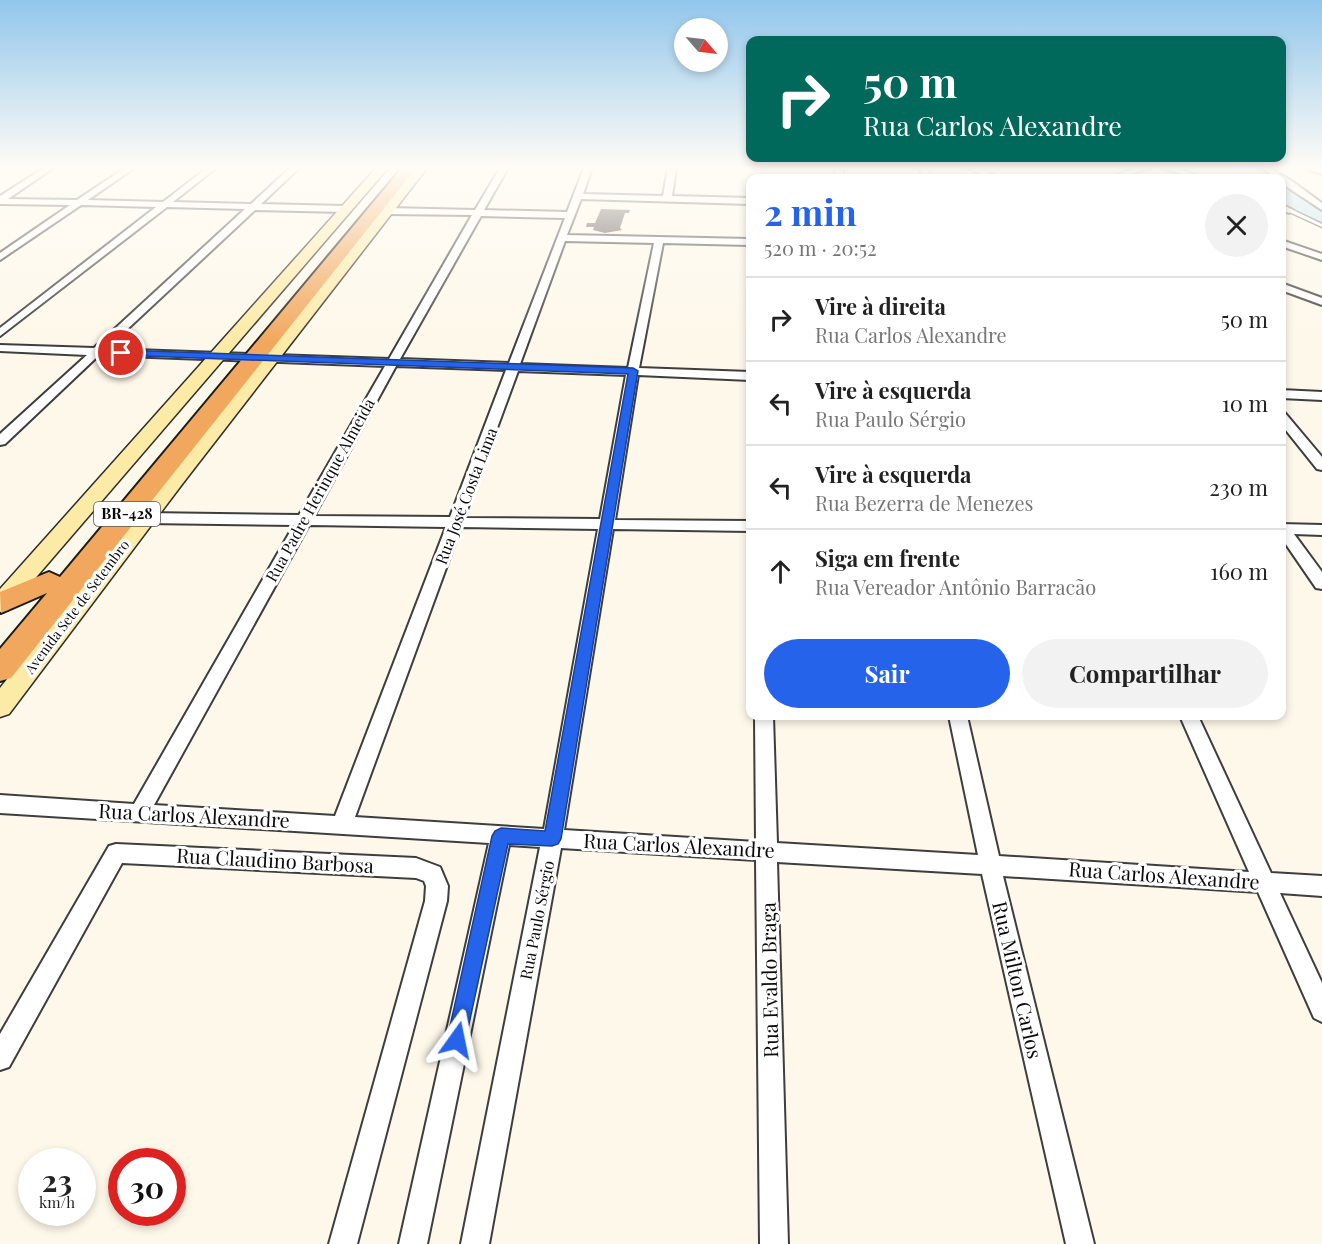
<!DOCTYPE html>
<html lang="pt">
<meta charset="utf-8">
<style>
body{margin:0;font-family:"Playfair Display",serif;background:#f2f2f2;color:#222;height:100vh;display:flex;flex-direction:column;font-size:22px;white-space:nowrap}
*{box-sizing:border-box;margin:0}
p{font-size:20px;color:#767676}
.icon{flex:none;width:33px;height:33px;fill:none;stroke:currentColor;stroke-width:2;stroke-linecap:round;stroke-linejoin:round}
.map{position:relative;flex:1;overflow:hidden}
.panel{position:absolute;left:746px;top:174px;width:540px;height:546px;display:flex;flex-direction:column;background:#fff;border-radius:12px;box-shadow:0 3px 9px #0003}
.panel>*{flex:none}
.top-card{position:absolute;left:746px;top:36px;width:540px;height:126px;border-radius:12px;box-shadow:0 3px 9px #0003;background:#00695c;color:#fff;overflow:hidden}
.needle{width:39px;rotate:118deg}
.controls{position:absolute;left:674px;top:18px;display:grid;gap:12px}
.controls a{display:grid;place-items:center;width:54px;height:54px;border-radius:50%;background:#fff;box-shadow:0 3px 9px #0003;font-size:30px}
.speed{position:absolute;left:18px;top:1148px;display:flex;gap:12px;font-size:30px;font-weight:700;text-align:center}
.speed>*{display:grid;place-content:center;width:78px;height:78px;border-radius:50%;background:#fff;box-shadow:0 3px 9px #0003;line-height:1}
.speed small{font-size:15px;font-weight:400}
.speed .limit{border:9px solid #d22;background:#fff;color:#111}
.pin{position:absolute;display:grid;place-items:center;width:51px;height:51px;color:#fff;margin:-26px;border:3px solid #fff;border-radius:50%;box-shadow:0 2px 6px #0007}
.me{position:absolute;width:66px;margin:-33px;rotate:12deg;stroke-linejoin:round;filter:drop-shadow(0 0 4px #0008)}
.turn{display:flex;align-items:center;gap:21px;height:126px;padding:0 18px;font-size:27px}
.turn .icon{width:78px;height:78px;stroke-width:2.5}
.turn b{display:block;font-size:42px;line-height:51px}
.round{display:grid;place-items:center;flex:none;width:63px;height:63px;border-radius:32px;background:#f2f2f2}
.overview{display:flex;align-items:center;justify-content:space-between;height:102px;padding:0 18px}
h1{font-size:36px;font-weight:700;line-height:45px;color:#2563eb}
.action{display:flex;gap:12px;margin-top:auto;padding:12px 18px}
.action a{flex:1;height:69px;border-radius:36px;background:#2563eb;color:#fff;font-size:24px;font-weight:700;line-height:69px;text-align:center}
.action a+a{background:#f2f2f2;color:#222}
ul{padding:0;list-style:none}
li{display:flex;align-items:center;gap:18px;height:84px;padding:0 18px;border-top:2px solid #e0e0e0}
li div{flex:1}
li b{display:block;font-size:22px}
li em{font-style:normal}
.map>svg:first-child{display:block}
</style>
<div class="map">
<svg width="1322" height="1244" viewBox="0 0 1322 1244">
<rect width="100%" height="100%" fill="#fef8ea"/>
<g fill="none" stroke-linecap="round" stroke-linejoin="round">
<path fill="#b1e1f3" fill-rule="evenodd" d="M1238,168h22l13,10h-22z
M1281,185l7,2 34,23v16l-7,-2 -34,-24z"/>
</g>
<path fill="#534b48" d="M601,209l29,1 -1,3h-4l-5,15 2,2 -17,3 -12,-3 1,-3h-8l1,-4h8z"/>
<g fill="none" stroke-linecap="round" stroke-linejoin="round">
<g stroke="#3e3e3e" stroke-width="3">
<path id="service" d="M1287,209h4l31,15v3l-35,-16z"/>
</g>
<g stroke="#3e3e3e" stroke-width="4">
<path id="minor" d="M44,168h9l-45,31 69,1 48,-32h9l-46,32 75,2 44,-34h9l-43,34 78,2 39,-36h9l-38,36 84,2 4,3 -4,3 -90,-2 -149,139 283,10 83,-144 -84,-1 -4,-3 4,-3 87,2 25,-42h8l-24,42 83,2 17,-44h8l-9,26 80,2 5,-28h8l-4,28 78,2v6l-169,-5 -14,36 183,4v6l-87,-2 -24,125 111,4v8l-112,-5 -23,145 135,1v10l-137,-2 -49,301 192,12 -1,-126h18l4,127 201,12 -29,-139h18l32,140 250,16 -69,-156h18l73,157 51,3v20l-42,-3 42,90v39l-8,-4 -56,-126 -255,-16 91,368h-28l-84,-370 -205,-12 11,382h-28l-4,-384 -195,-12 -72,396h-28l79,-397 -31,-2 -82,399h-28l90,-401 -489,-30v-18l134,9 160,-279 -149,-2 -7,-5 7,-5 154,2 86,-149 -286,-11 -94,89 -5,1v-11l87,-79 -87,-4v-6l94,3 151,-139 -78,-2 -167,129v-8l156,-121 -75,-2 -81,55v-7l70,-48 -70,-1v-8zM481,216l84,2 -56,145 -109,-4zM565,241l89,2 -26,125 -108,-4zM396,366l110,4 -56,147 -136,-1zM518,371l108,4 -26,144 -136,-1zM309,525l137,2 -111,289 -181,-11zM461,527l137,2 -54,300 -189,-12z
M834,168h8l2,10h-8z
M919,168h8l4,10h-8z
M966,168h11l25,10h-10z
M1138,168h13l-34,10h-11z
M1163,168h12l30,10h-11z
M1262,168c17,0 45,25 60,35v7l-41,-27v-5h-5z
M1309,168l13,1v5l-12,-4z
M1281,204l12,6 -4,3 -8,-3z
M1281,240l41,14v6l-41,-14z
M1281,283l41,15v7l-41,-15z
M1281,390l41,2v8l-41,-2z
M1281,412l4,1 37,44v13l-5,-1 -36,-45z
M1281,524l41,1v10l-28,-1 28,38v17l-6,-1 -35,-51z
M116,844l300,14 24,9 8,19 -1,15 -90,343h-28l96,-343 1,-15 -2,-5 -8,-3 -294,-15 -113,204 -9,3v-36l109,-188z"/>
</g>
<g stroke="#2d2d2d" stroke-width="3">
<path id="secondary" d="M376,168h12l-380,442 -8,2v-23z
M415,168h12l-244,315 -174,231 -9,3v-29z"/>
</g>
<g stroke="#1c1c1c" stroke-width="4">
<path id="trunk" d="M402,168h14l-405,510 -11,3v-32l47,-56 -46,20 -1,-21 49,-20 11,5z"/>
</g>
<use href="#service" fill="#fff" fill-rule="evenodd"/>
<use href="#minor" fill="#fff" fill-rule="evenodd"/>
<use href="#secondary" fill="#fceaa7" fill-rule="evenodd"/>
<use href="#trunk" fill="#f1a85e" fill-rule="evenodd"/>
</g>
<linearGradient id="sky" x2="0" y2="1"><stop stop-color="#92c6ec"/><stop offset="0.49" stop-color="#fffcf6"/><stop offset="1" stop-color="#fffcf6" stop-opacity="0"/></linearGradient>
<rect width="1322" height="342" fill="url(#sky)"/>
<path fill="#2563eb" stroke="#184099" stroke-width="1.5" d="M121,350l512,18 5,3 -77,468 -3,5 -6,2 -44,-2 -44,203 -7,3 -7,-3 -3,-7 45,-204 3,-5 6,-3 44,3 83,-457 -510,-19 -2,-2z"/>
<g text-anchor="middle" stroke-width="6" stroke-linejoin="round" paint-order="stroke">
<g font-size="14" fill="#0b0b0b" stroke="#fff">
<text transform="translate(77 607) rotate(-53)" y="5">Avenida Sete de Setembro</text>
</g>
<rect fill="#fff" stroke="#545454" stroke-width="1.5" x="94" y="502" width="66" height="24" rx="4.5"/>
<g font-size="15" font-weight="bold" fill="#0b0b0b">
<text x="127" y="519">BR-428</text>
</g>
<g font-size="16" fill="#0b0b0b" stroke="#fff">
<text transform="translate(320 490) rotate(-61)" y="6">Rua Padre Herinque Almeida</text>
<text transform="translate(466 496) rotate(-69)" y="6">Rua José Costa Lima</text>
<text transform="translate(537 920) rotate(-79)" y="6">Rua Paulo Sérgio</text>
</g>
<g font-size="20" fill="#0b0b0b" stroke="#fff">
<text transform="translate(194 816) rotate(3)" y="7">Rua Carlos Alexandre</text>
<text transform="translate(679 846) rotate(3)" y="7">Rua Carlos Alexandre</text>
<text transform="translate(275 861) rotate(3)" y="7">Rua Claudino Barbosa</text>
<text transform="translate(1164 876) rotate(4)" y="7">Rua Carlos Alexandre</text>
<text transform="translate(770 980) rotate(-91)" y="7">Rua Evaldo Braga</text>
<text transform="translate(1017 980) rotate(77)" y="7">Rua Milton Carlos</text>
</g>
</g>
</svg>
<div class="controls">
<a><svg class="needle" viewBox="-14 -14 28 28"><path d="M0-13l5 13h-10z" fill="#e53935"/><path d="M0 13l5-13h-10z" fill="#767676"/></svg></a>
</div>
<div class="speed"><div>23<small>km/h</small></div><div class="limit">30</div></div>
<div class="pin" style="left:121px;top:353px;background:#d93025"><svg class="icon" aria-label="arrive" viewBox="0 0 24 24"><path d="M6 21V4h12l-3 4 3 4H6"/></svg></div>
<svg class="me" style="left:457px;top:1040px" viewBox="-20 -20 40 40"><path d="M0-17L14 15 0 8-14 15z" fill="#2563eb" stroke="#fff" stroke-width="4"/></svg>
<div class="top-card">
<div class="turn"><svg class="icon" aria-label="right" viewBox="0 0 24 24"><path d="M7 20v-9h11M14 6l5 5-5 5"/></svg><div><b>50 m</b>Rua Carlos Alexandre</div></div>
</div>
<section class="panel">
<div class="overview"><div><h1>2 min</h1><p>520 m · 20:52</p></div><a class="round"><svg class="icon" aria-label="close" viewBox="0 0 24 24"><path d="M6 6l12 12M18 6L6 18"/></svg></a></div>
<ul>
<li><svg class="icon" aria-label="right" viewBox="0 0 24 24"><path d="M7 20v-9h11M14 6l5 5-5 5"/></svg><div><b>Vire à direita</b><p>Rua Carlos Alexandre</p></div><em>50 m</em></li>
<li><svg class="icon" aria-label="left" viewBox="0 0 24 24"><path d="M17 20v-9H6M10 6l-5 5 5 5"/></svg><div><b>Vire à esquerda</b><p>Rua Paulo Sérgio</p></div><em>10 m</em></li>
<li><svg class="icon" aria-label="left" viewBox="0 0 24 24"><path d="M17 20v-9H6M10 6l-5 5 5 5"/></svg><div><b>Vire à esquerda</b><p>Rua Bezerra de Menezes</p></div><em>230 m</em></li>
<li><svg class="icon" aria-label="ahead" viewBox="0 0 24 24"><path d="M12 20V5M6 11l6-6 6 6"/></svg><div><b>Siga em frente</b><p>Rua Vereador Antônio Barracão</p></div><em>160 m</em></li>
</ul>
<div class="action"><a>Sair</a><a>Compartilhar</a></div>
</section>
</div>
